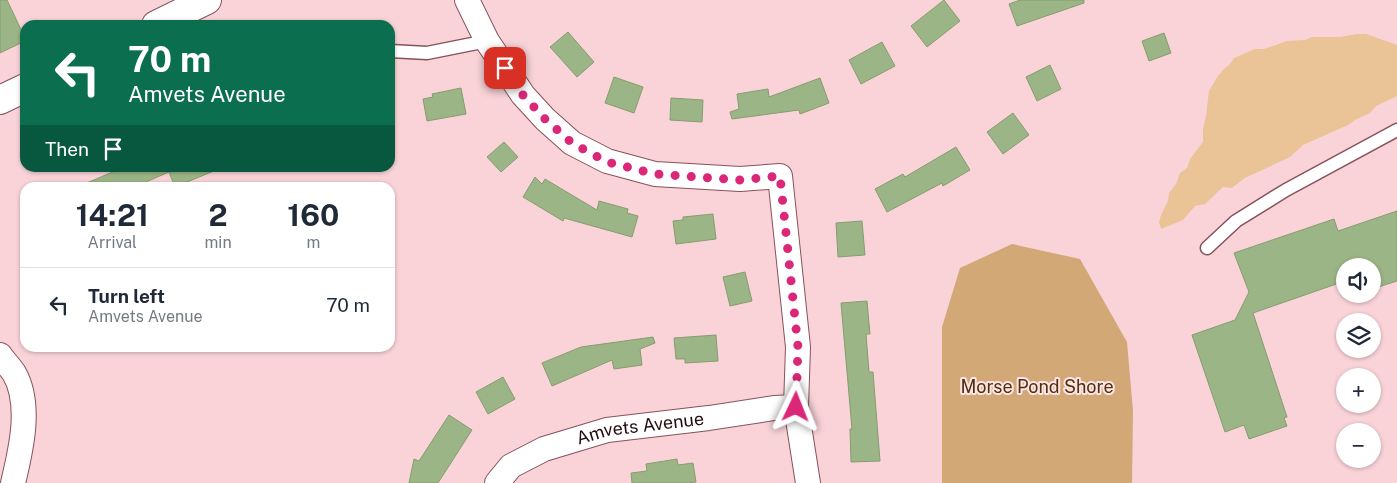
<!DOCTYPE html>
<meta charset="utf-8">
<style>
body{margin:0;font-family:"Public Sans",sans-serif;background:#f6f6f7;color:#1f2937;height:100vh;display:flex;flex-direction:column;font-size:19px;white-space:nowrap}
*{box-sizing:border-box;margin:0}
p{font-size:16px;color:#747a83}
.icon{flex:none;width:28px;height:28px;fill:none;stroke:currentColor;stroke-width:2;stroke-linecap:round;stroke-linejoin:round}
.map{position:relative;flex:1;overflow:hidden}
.side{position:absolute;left:20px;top:182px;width:375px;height:170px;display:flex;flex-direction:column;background:#fff;border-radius:15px;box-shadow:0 1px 4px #0004}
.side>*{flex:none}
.banner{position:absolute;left:20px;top:20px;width:375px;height:152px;border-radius:15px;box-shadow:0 1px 4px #0004;background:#0b6e4f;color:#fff;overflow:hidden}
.tools{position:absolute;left:1336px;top:258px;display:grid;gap:10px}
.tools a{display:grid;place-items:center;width:45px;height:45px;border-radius:50%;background:#fff;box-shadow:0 1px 4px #0004;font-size:25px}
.pin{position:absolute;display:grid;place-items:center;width:42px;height:42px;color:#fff;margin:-21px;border-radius:10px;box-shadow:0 2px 8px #0006}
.me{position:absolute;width:55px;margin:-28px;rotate:2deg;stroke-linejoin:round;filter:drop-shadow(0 0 4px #0008)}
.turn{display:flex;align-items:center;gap:18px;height:105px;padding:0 25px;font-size:22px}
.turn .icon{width:65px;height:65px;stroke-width:2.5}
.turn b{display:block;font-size:35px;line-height:42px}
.then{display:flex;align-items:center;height:48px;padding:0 25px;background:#0003;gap:10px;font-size:19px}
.eta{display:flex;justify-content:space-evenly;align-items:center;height:85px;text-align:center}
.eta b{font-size:30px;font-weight:700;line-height:35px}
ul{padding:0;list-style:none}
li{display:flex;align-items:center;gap:15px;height:75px;padding:0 25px;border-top:1px solid #e0e1e3}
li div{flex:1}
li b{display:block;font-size:19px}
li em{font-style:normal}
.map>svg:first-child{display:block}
</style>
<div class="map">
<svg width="1397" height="483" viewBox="0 0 1397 483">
<rect width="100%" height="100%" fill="#f9d3d8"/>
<path fill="#eac396" d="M1357,34h9l31,11v51l-21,10 -6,7 -15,7 -7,5 -45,20 -13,12 -45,21 -13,10 -9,-1 -18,17 -10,2 -12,14 -22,9 -2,-7 2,-7 7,-14 1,-8 7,-9 4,-11 7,-5 3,-9 13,-17v-13l3,-13 3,-25 9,-15 6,-7 6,-5 4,-6 21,-9h9l23,-8 18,-1 7,-3h28z"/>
<path fill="#d2a877" d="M1012,244l68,15 47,83 6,69 -1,72h-190v-156l18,-59z"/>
<path fill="#9cb586" stroke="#859d6f" d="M0,0h7l18,38v3l-25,12z
M944,0l16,21 -33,26 -16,-21z
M1020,0h64v3l-67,23 -8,-22z
M568,32l26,30 -17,15 -27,-30z
M1164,33l7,20 -22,8 -7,-20z
M882,42l13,24 -34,18 -12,-24z
M1050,65l11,24 -24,12 -11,-24z
M614,77l29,10 -9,26 -29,-10z
M820,78l9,25 -29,11 -1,-4 -67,9 -2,-7 9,-3 -2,-15 31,-5 1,8z
M461,88l5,26 -39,7 -4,-22 10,-2 -1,-3z
M671,98l32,2 -1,22 -32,-2z
M1013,113l16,22 -26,19 -16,-22z
M504,142l14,15 -17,15 -14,-15z
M956,147l14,23 -27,16 -1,-3 -55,29 -12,-23 28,-15 2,3z
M122,168h99l-46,19 -6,-15 -37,16h-57z
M535,177l7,7 3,-5 52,31 2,-9 29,8 -1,4 11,3 -6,21 -68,-19 -1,3 -40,-24z
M1397,211v70l-25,8v-23h-27v15l-92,32 34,104 -3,1 3,8 -38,13 -5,-14 -19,7 -33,-97 43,-15 14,-28 -15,-39 100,-34 4,12z
M713,214l3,25 -40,5 -3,-23 10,-1v-3z
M862,221l3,34 -27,2 -2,-34z
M745,272l7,29 -22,5 -7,-29z
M867,301l3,33h-4l3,38h4l7,89 -29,1 -1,-33h2l-11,-126z
M716,335l2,26 -33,2v-4h-9l-2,-21z
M653,337l2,6 -15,6 2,16 -28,4 -2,-9 -60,26 -10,-23 39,-16z
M503,377l12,22 -27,15 -12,-22z
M449,415l23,15 -34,53h-29l5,-24 5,2z
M677,459l1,6 15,-2 3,19 -9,1h-55l-1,-10 16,-2 -1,-7z"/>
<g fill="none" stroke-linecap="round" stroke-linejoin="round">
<g stroke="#87525a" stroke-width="15">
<path id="lane" d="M390,51l37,2 60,-12
M1207,248l29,-27 50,-31 111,-60"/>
</g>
<g stroke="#87525a" stroke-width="26">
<g id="street">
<path d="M467,0l20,41 36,54 22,24 27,24 35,18 48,13 85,5 40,-3 18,171 -2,60"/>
<path d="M0,355c4,6 10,12 14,18 18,31 7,77 -1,110"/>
<path id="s1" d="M497,483l14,-17 33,-17 63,-19 102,-12 65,-10 22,-1 12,76"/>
</g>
</g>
<g stroke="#87525a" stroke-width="30">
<path id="secondary" d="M156,25l51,-25
M0,100l25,-12"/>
</g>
<use href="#lane" stroke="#fff" stroke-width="12"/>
<use href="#street" stroke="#fff" stroke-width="24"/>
<use href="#secondary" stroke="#fff" stroke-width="28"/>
</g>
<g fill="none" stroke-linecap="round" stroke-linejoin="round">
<path stroke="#db2777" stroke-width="9" stroke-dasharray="0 16.2" d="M505,68l18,27 22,24 27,24 35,19 48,12 85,6 40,-4 18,171 -2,60"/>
</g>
<g text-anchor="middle" stroke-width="4" stroke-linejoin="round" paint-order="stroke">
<g font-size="18" fill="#4e3109" stroke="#fee4e7">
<text x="1037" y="393">Morse Pond Shore</text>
</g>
<g font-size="18" fill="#220d11" stroke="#fee4e7">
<text dy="6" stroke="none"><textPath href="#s1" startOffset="158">Amvets Avenue</textPath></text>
</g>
</g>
</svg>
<div class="tools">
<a><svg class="icon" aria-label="sound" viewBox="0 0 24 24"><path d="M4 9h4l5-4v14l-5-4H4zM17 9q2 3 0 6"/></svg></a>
<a><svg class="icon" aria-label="layers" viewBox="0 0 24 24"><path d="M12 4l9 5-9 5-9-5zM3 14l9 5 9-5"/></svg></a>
<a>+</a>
<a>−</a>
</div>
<div class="pin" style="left:505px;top:68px;background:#d93025"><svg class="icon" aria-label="arrive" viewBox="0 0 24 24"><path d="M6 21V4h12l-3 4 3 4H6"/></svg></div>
<svg class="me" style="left:796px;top:407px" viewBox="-20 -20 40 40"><path d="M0-17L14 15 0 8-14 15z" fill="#db2777" stroke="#fff" stroke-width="4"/></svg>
<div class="banner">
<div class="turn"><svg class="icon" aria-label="left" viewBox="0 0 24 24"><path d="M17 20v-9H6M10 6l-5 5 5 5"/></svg><div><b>70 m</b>Amvets Avenue</div></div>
<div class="then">Then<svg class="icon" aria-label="arrive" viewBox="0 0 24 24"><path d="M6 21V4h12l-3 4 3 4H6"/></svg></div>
</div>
<section class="side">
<div class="eta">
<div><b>14:21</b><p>Arrival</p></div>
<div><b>2</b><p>min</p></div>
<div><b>160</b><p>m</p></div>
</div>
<ul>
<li><svg class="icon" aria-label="left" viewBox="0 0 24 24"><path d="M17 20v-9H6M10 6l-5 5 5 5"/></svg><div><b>Turn left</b><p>Amvets Avenue</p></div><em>70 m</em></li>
</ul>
</section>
</div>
